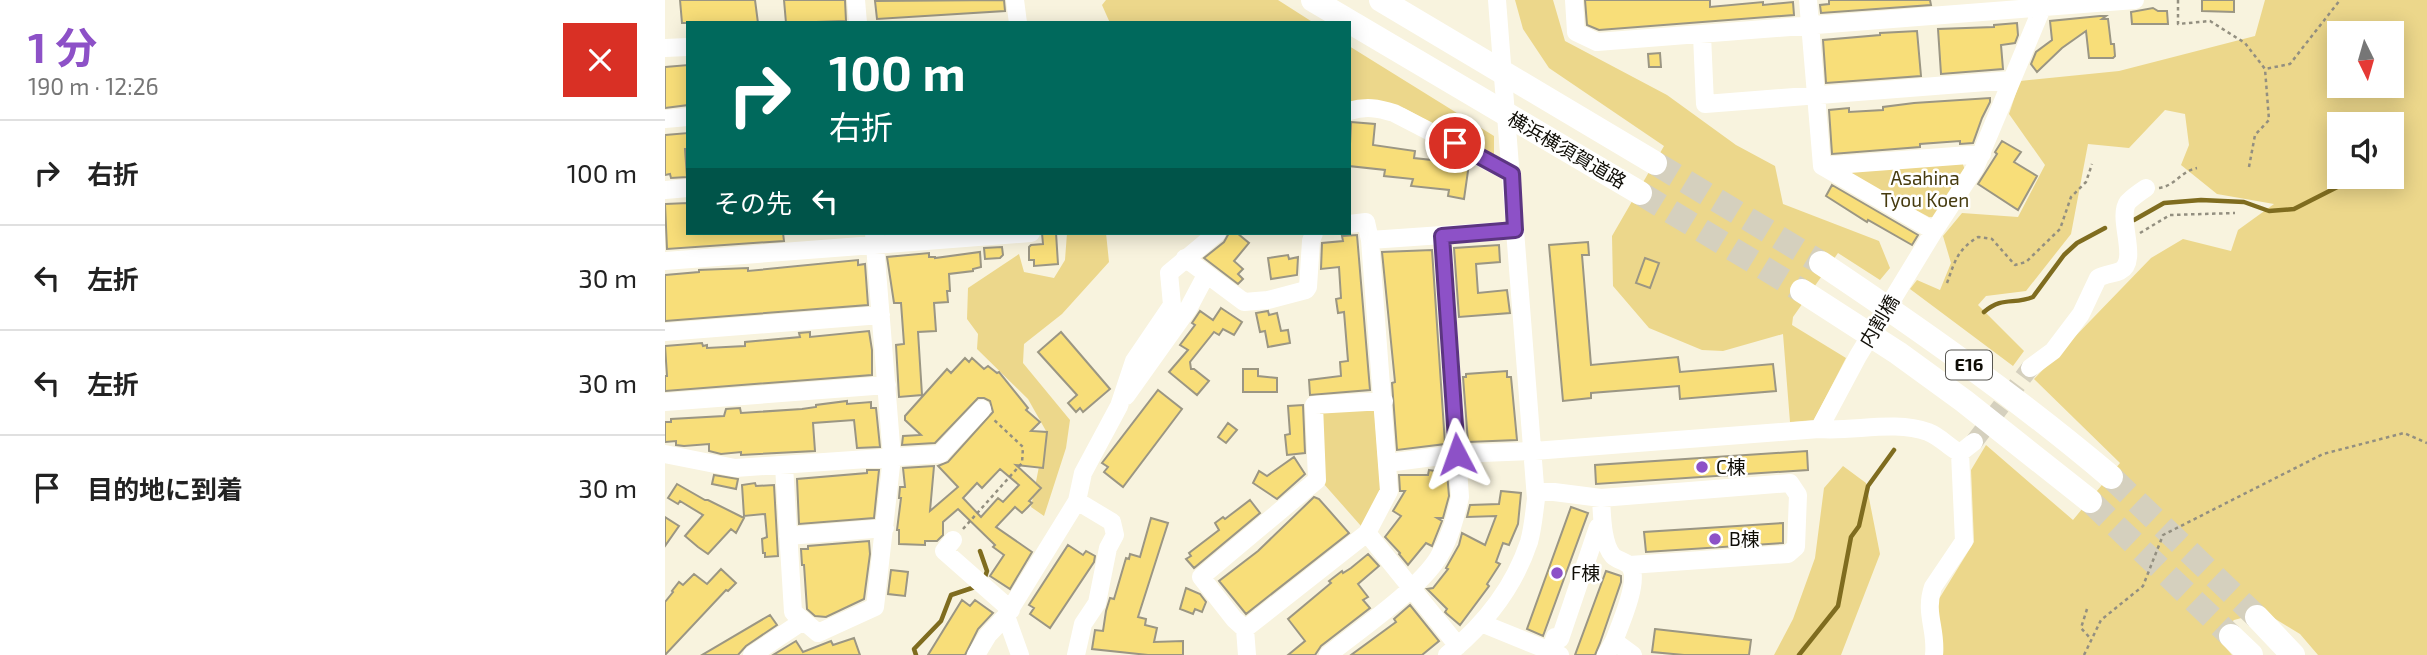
<!DOCTYPE html>
<html lang="ja">
<meta charset="utf-8">
<style>
body{margin:0;font-family:"Exo 2","Noto Sans JP",sans-serif;background:#f2f2f2;color:#222;height:100vh;display:flex;flex-direction:column;font-size:26px;white-space:nowrap}
*{box-sizing:border-box;margin:0}
p{font-size:23px;color:#767676}
.icon{flex:none;width:38px;height:38px;fill:none;stroke:currentColor;stroke-width:2;stroke-linecap:round;stroke-linejoin:round}
.map{position:relative;flex:1;overflow:hidden}
.sheet{display:flex;flex-direction:column;background:#fff;width:665px}
.sheet>*{flex:none}
.banner{position:absolute;left:21px;top:21px;width:665px;height:214px;border-radius:0px;box-shadow:0 4px 18px #0003;background:#00695c;color:#fff;overflow:hidden}
.needle{width:46px;rotate:175deg}
.fabs{position:absolute;left:1662px;top:21px;display:grid;gap:14px}
.fabs a{display:grid;place-items:center;width:77px;height:77px;border-radius:0px;background:#fff;box-shadow:0 4px 18px #0003;font-size:35px}
.pin{position:absolute;display:grid;place-items:center;width:60px;height:60px;color:#fff;margin:-30px;border:4px solid #fff;border-radius:50%;box-shadow:0 2px 7px #0007}
.me{position:absolute;width:77px;margin:-38px;rotate:356deg;stroke-linejoin:round;filter:drop-shadow(0 0 5px #0008)}
.turn{display:flex;align-items:center;gap:24px;height:147px;padding:0 28px;font-size:32px}
.turn .icon{width:91px;height:91px;stroke-width:2.5}
.turn b{display:block;font-size:49px;line-height:60px}
.then{display:flex;align-items:center;height:66px;padding:0 28px;background:#0003;gap:14px;font-size:26px}
.round{display:grid;place-items:center;flex:none;width:74px;height:74px;border-radius:0px;background:#f2f2f2}
.overview{display:flex;align-items:center;justify-content:space-between;height:119px;padding:0 28px}
h1{font-size:42px;font-weight:700;line-height:52px;color:#8d51c7}
ul{padding:0;list-style:none}
li{display:flex;align-items:center;gap:21px;height:105px;padding:0 28px;border-top:2px solid #e0e0e0}
li div{flex:1}
li b{display:block;font-size:26px}
li em{font-style:normal}
main{display:flex;flex:1;min-height:0}
.map>svg:first-child{display:block}
</style>
<main>
<section class="sheet">
<div class="overview"><div><h1>1 分</h1><p>190 m · 12:26</p></div><a class="round" style="background:#d93025;color:#fff"><svg class="icon" aria-label="close" viewBox="0 0 24 24"><path d="M6 6l12 12M18 6L6 18"/></svg></a></div>
<ul>
<li><svg class="icon" aria-label="right" viewBox="0 0 24 24"><path d="M7 20v-9h11M14 6l5 5-5 5"/></svg><div><b>右折</b></div><em>100 m</em></li>
<li><svg class="icon" aria-label="left" viewBox="0 0 24 24"><path d="M17 20v-9H6M10 6l-5 5 5 5"/></svg><div><b>左折</b></div><em>30 m</em></li>
<li><svg class="icon" aria-label="left" viewBox="0 0 24 24"><path d="M17 20v-9H6M10 6l-5 5 5 5"/></svg><div><b>左折</b></div><em>30 m</em></li>
<li><svg class="icon" aria-label="arrive" viewBox="0 0 24 24"><path d="M6 21V4h12l-3 4 3 4H6"/></svg><div><b>目的地に到着</b></div><em>30 m</em></li>
</ul>
</section>
<div class="map">
<svg width="1762" height="655" viewBox="0 0 1762 655">
<rect width="100%" height="100%" fill="#f8f3de"/>
<path fill="#ecd78b" fill-rule="evenodd" d="M441,0h172l36,23h-204l-8,-18z
M850,0h38l12,41 102,54 69,50 39,21 8,38 96,37 11,27 -10,12 -42,-27 -45,64 -1,8 54,33 -32,62 -24,2 -7,-88 -60,17 -21,-1 -53,-22 -36,-42 -1,-50 52,-90 -115,-78 -26,-39z
M1600,0h162v655h-109l-18,-21 -36,-22 -30,8 -18,16 16,19h-292l-6,-48 40,-65 -3,-72 15,-25 87,75 47,-57 -86,-84 117,-121 32,-19 48,12 7,-21 36,-26 -57,-10 -36,-29 8,-20 -4,-31 -20,-4 -36,38 -41,-4 -17,90 -45,57 -40,5 -8,9 46,46 -11,15 -103,-77 7,-9 23,10 11,-27 -8,-27 19,-23 56,4 27,-52 -36,-51 11,-33 99,-10 136,-35zM1675,33h52v53h-52zM1675,124h52v53h-52z
M684,46l145,90v21l-90,-49 -55,-7z
M1297,162l3,8 -30,47h-6l-78,-41 2,-5z
M402,233h39l3,29 -47,52 -38,30 -1,19 47,57 -4,28 -22,68 -13,-9 15,-76 -18,-32 -51,-50 1,-15 -11,-15 1,-31 51,-34 5,18 30,6 11,-18z
M709,406l7,90 -20,30 -38,-43 -3,-72z
M1178,466l23,17 14,71 -39,101h-67l19,-36 22,-61 9,-70z"/>
<g fill="none" stroke-linecap="round" stroke-linejoin="round">
<path stroke="#7f6c1f" stroke-width="4.5" d="M1469,220l30,-17 37,-3 43,2 25,9 25,-2 63,-32
M1319,312c19,-16 29,-7 49,-15l31,-42 13,-12 28,-15
M315,551l7,20 -3,9
M251,655l-2,-6 27,-28 10,-26 27,-9
M1134,655l39,-49 13,-69 8,-11 9,-40 26,-36"/>
</g>
<path fill="#f8de79" stroke="#9b9683" stroke-width="2" fill-rule="evenodd" d="M15,0h75l3,23h-76z
M119,0h61l1,21 -60,2z
M339,0l1,11 -128,8 -2,-18z
M920,0h125v7l53,-5v3l30,-3 1,13 -195,15 -12,-5z
M1164,0h101l1,5 -110,8 -1,-8 9,-1z
M1537,0h32v12l-32,-1z
M1488,8l5,3h9l1,13h-36l-1,-12z
M1435,16h6l-4,3h6l3,25h3l1,12 -2,2h-24l-3,-27 -24,17 -25,24 -6,-8 5,-12 16,-12 -2,-19z
M1352,23l1,12 -3,8 -14,2 2,24 -62,5 -3,-45 56,-2v-2z
M1252,31l4,45 -95,7 -3,-43 57,-5v-2z
M995,53l1,14h-12l-1,-13z
M23,65v40l-23,3v-41z
M1325,98v4l-8,16 -9,25 -13,1v-3l-40,3v3l-88,7 -3,-44 20,-2v4l34,-2v-3l31,-4z
M686,122l24,2 -2,21 42,6 -1,7 55,6 -5,35 -16,-3 1,-6 -38,-4 2,-7 -29,-3 1,-6 -36,-4z
M23,133v16h-3l2,28 -16,1 -1,-4 -5,1v-40z
M1337,141l19,11 -7,10 23,14 -19,34 -40,-26 19,-30 -2,-2z
M1167,185l86,50 -6,10 -44,-25 -1,2 -41,-26z
M23,203v30h95l1,8 -117,8 -2,-45z
M377,233h14l2,31 -24,2v-6h-5v-13l2,-2 12,-1z
M564,233h8l12,10 -15,18 9,8 -5,5 5,5 -5,5 -34,-26 20,-16z
M692,235l13,155 -60,5 -1,-15 32,-4 -1,-14 8,-1 -4,-49 -6,1 -2,-14 5,-1 -2,-31 -18,2 1,-26 21,-2 -1,-5z
M923,242l1,13h-7l9,110 87,-8 2,15 93,-8 3,27 -96,8 -1,-13 -88,7v5l-28,3 -14,-156z
M834,245l1,17 -24,2 2,29 29,-3 3,23 -51,4 -5,-69z
M337,247l1,8 -3,3 -15,1 -1,-11z
M767,250l13,194 -48,6 -5,-67 3,-1 -13,-130z
M315,252l1,15 -8,2v2l-24,3 1,17h-3l1,11 -14,1 2,28 -18,1 4,63 -23,2 -3,-52 8,-1 -3,-41h-7l-7,-46 42,-4v4h6v1z
M623,255l1,4 9,-2 -1,18 -26,4 -3,-21z
M980,258l14,5 -9,25 -14,-5z
M193,260v5l7,-1 3,41 -203,16v-46l34,-3v-2l49,-2v3z
M556,308l21,14 -8,13 -11,-6 -4,6 -5,-3 -24,30 1,7h3l15,12 -12,14 -28,-23 19,-22 -8,-5 15,-20 -3,-2 8,-12 13,9z
M603,311l1,4 8,-2 4,18 7,-1 2,13 -22,4 -3,-16 -5,1 -4,-19z
M204,331l3,19v25l-207,16v-15h2l-2,-30 37,-3 1,3 4,-1v3l38,-2v-4l55,-5 -1,-4 11,-1v5z
M396,332l49,57 -27,23 -3,-4 -4,4 -8,-9 9,-8 -39,-43z
M300,358l4,4 3,-4 12,11 4,-3 9,7 2,-1 29,36 -2,2 14,12 -9,9 16,1 -4,36 -27,-3 25,23 -12,13 3,2 -10,10 -7,-6 -19,20 36,25 -22,37 -20,-13 14,-21 -11,-8 2,-2 -37,-36 -15,13v13l-6,6h-12v4l-26,-1v-14h-2l4,-32h-2l1,-11h5l-2,-19 31,-2 -4,45 28,-24 -20,-21 10,-4 45,-50 -3,-11 -6,-3h-6l-43,45 -33,2 1,-9 18,-1 -16,-15v-4l42,-47 4,4zM335,469l19,16 -16,17 -5,-4 -17,19 -18,-19 14,-15 5,5z
M578,369h15v7l19,2v14h-34z
M842,371v6h4l6,63 -49,2 -5,-65h3v-3z
M493,390l24,19 -59,78 -19,-15 4,-5 -6,-4z
M182,401v3l24,-2v6h5l4,39 -23,1 -3,-28 -41,3 2,28 -74,4v-3l-20,2 -12,-3v-7l-25,2 -8,-1v-4l-11,1v-20h6v-3l53,-3 2,-7 14,-1 1,5 61,-4 14,-2v-2z
M638,405l2,48 -18,2 -2,-20 5,-1 -2,-28z
M563,423l9,7 -11,13 -8,-6z
M1142,451l1,19 -212,14 -1,-19z
M629,457l11,17 -28,25 -24,-16 6,-12 8,5z
M202,470h12l-5,48 -75,6 -2,-45 70,-6z
M764,470l18,3 2,23 -6,22h-6l5,3 -10,25 -6,-3 -18,22 -9,-11 1,-1 -15,-16 16,-21 -8,-5 12,-20h-5l-1,-16h29z
M49,475l24,4 -2,10 -24,-5z
M90,483l1,3 18,-1 4,71 -13,1v-4h-2l-1,-14 5,-2 -2,-23 -21,2 -2,-31z
M12,484l28,16h3l36,18 -8,15 -5,-4 -23,25 -10,-7 -13,-11 18,-21 -23,-14 -2,3 -10,-6z
M836,491l20,2 -3,31 -9,21 -6,-2 -7,19 4,2 -13,20 2,2 -29,39 -13,-11 -2,-2 2,-3 -20,-20 6,-1 15,-19 -2,-1 13,-23 3,-12 23,12 11,-29 -29,1 3,-12 29,-1z
M649,497l5,2 30,34 -103,81 -27,-33 39,-30z
M585,500l10,13 -66,55 -8,-9 5,-3 -2,-3 30,-23 -4,-7 8,-6 2,2z
M906,507l17,6 -45,123 -16,-7z
M0,517l14,9 -14,20z
M486,518l17,5 -30,94 8,2 -1,6 12,3 -3,14 29,-1v14h-35l-56,-6 3,-19 8,1 3,-20 4,-13 4,1 12,-41 3,1 1,-5 10,3z
M1118,523v20l-137,9 -2,-20z
M204,541l1,13 -6,45 -38,18 -11,-1 -8,-7 -3,-44h-2l-1,-16h7v-3z
M403,545l15,10 3,-4 9,5 -1,6 -44,66 -20,-14 4,-6 -5,-3z
M703,554l11,12 -21,18 10,13 -5,3 7,8 -49,38 -6,9h-27l17,-14 -17,-22 43,-36 -2,-2 13,-10 1,2 8,-5z
M56,569l15,14 -8,8 -2,-1 -61,65v-53l8,-10 -1,-1 7,-9 4,3 11,-11 13,10z
M226,570l17,2 -3,24 -17,-2z
M941,571l15,5v6l-21,61 -5,12h-20z
M521,588l14,6 6,8 -4,10 -7,-3 -2,5 -13,-5z
M297,600l8,6 5,-6 18,13 -15,16 -13,26h-37z
M745,605l29,36 -17,14h-71l45,-33 -2,-3z
M105,615l7,10 -31,21 -8,9h-36z
M990,629l96,11 -2,15h-65l-32,-3z
M189,638l6,17h-87l23,-14 7,11 28,-11 2,4z"/>
<g fill="none" stroke-linecap="round" stroke-linejoin="round">
<path stroke="#d5d0be" stroke-width="18" stroke-dasharray="18 9" stroke-linecap="butt" d="M1309,442l56,-74"/>
<path stroke="#d5d0be" stroke-width="24" stroke-dasharray="24 12" stroke-linecap="butt" d="M990,163l166,100
M975,193l162,98
M1446,477l146,140
M1425,501l141,135"/>
<path stroke="#938f80" stroke-width="2.5" stroke-dasharray="3.5 3.5" stroke-linecap="butt" d="M1513,0v24l32,-3 35,22 20,26 25,-5 50,-64
M1584,167l6,-32 14,-15 -4,-51
M1494,188c16,-2 22,-17 38,-20
M1475,233l30,-18 65,-2
M1282,283c8,-22 10,-33 31,-46l14,2 23,26 11,-3 34,-33 11,-32 15,-15 6,-18
M298,529l59,-66 1,-16 -31,-29
M1422,609l-6,19 10,11
M1419,655l17,-35 42,-34 20,-51 160,-81 81,-21 23,10"/>
<path stroke="#fff" stroke-width="18" d="M191,0l2,23
M350,0l3,23
M909,0l2,32 21,10 538,-42
M1143,0l14,166 112,65
M1037,35l3,69 307,-24
M0,48l23,-1
M684,111c17,-5 29,-3 45,2l118,61
M0,119l23,-2
M1157,166l160,-12
M0,190l23,-2
M684,224l17,-2 4,18
M520,258l59,44 24,-2 38,-10 2,-3 3,-46 3,-8
M0,261l366,-28
M0,332l216,-17
M1365,368l23,-17 28,-37 17,-36c7,-4 15,-4 22,-7 20,-10 -4,-53 8,-69 5,-5 12,-10 18,-14
M461,396l62,-87 18,-34
M0,402l222,-17
M1154,429c35,3 75,-9 109,3 13,5 20,15 32,21l14,-11
M0,454l70,14 205,-14 42,-45
M722,463l70,-9 77,-3 285,-22 39,-73 76,-125 41,-63 67,-160 -1,-8
M119,466l9,146 25,21 57,-26 17,-150 -18,-224
M871,492h18l47,6 189,-15 8,12 -2,52 -8,7 -158,11
M936,498c1,16 1,46 12,58 5,5 14,5 18,12 8,15 -11,57 -17,73
M702,533l91,113
M123,536l97,-8
M288,540l-9,11 67,59
M816,623l79,32
M580,629l-11,-10 -33,-42 116,-97 -3,-75 70,-4
M885,651l5,-14 5,2 38,-112 5,1
M87,655l51,-34
M311,655l12,-20 18,-19
M355,655l-14,-39 71,-115 6,-28 36,-67 15,-45 38,-56 -3,-32 48,-40
M411,655l7,-31 14,-21 11,-55 7,-13 -3,-13 -35,-21
M582,655l-2,-26 122,-96 22,-42 -19,-251 145,-10
M663,655c31,-25 90,-65 110,-97 12,-20 17,-39 22,-61l-18,-261
M782,655c37,-30 67,-68 82,-113 4,-14 5,-29 7,-43l-39,-499
M941,655l8,-14 19,14
M1269,655c3,-25 -10,-42 -1,-68l31,-46 -4,-88"/>
<path stroke="#fff" stroke-width="24" d="M648,0l327,193
M716,0l274,163
M1156,263c100,67 198,136 290,214
M1137,291l96,62 66,48 126,100
M1592,617l36,38
M1566,636l20,19"/>
</g>
<g fill="none" stroke-linecap="round" stroke-linejoin="round">
<g stroke="#5c3581" stroke-width="18">
<path id="route" d="M790,143l57,31 3,56 -73,6 15,218"/>
</g>
<use href="#route" stroke="#8d51c7" stroke-width="12"/>
</g>
<g fill="#8d51c7" stroke="#fff" stroke-width="2.5">
<circle cx="1037" cy="467" r="7"/>
<circle cx="1050" cy="539" r="7"/>
<circle cx="892" cy="573" r="7"/>
</g>
<g text-anchor="middle" stroke-width="5" stroke-linejoin="round" paint-order="stroke">
<rect fill="#fff" stroke="#575651" stroke-width="2" x="1281" y="350.5" width="46" height="29" rx="5"/>
<g font-size="18" font-weight="bold" fill="#0f0d06">
<text x="1304" y="371">E16</text>
</g>
<g font-size="19" fill="#0f0d06" stroke="#fff">
<text transform="translate(902 150) rotate(30)" y="7">横浜横須賀道路</text>
<text transform="translate(1214 321) rotate(-59)" y="7">内割橋</text>
</g>
<g font-size="19" fill="#463b0f" stroke="#fff">
<text x="1260" y="185">Asahina<tspan x="1260" dy="22">Tyou Koen</tspan></text>
</g>
<g font-size="19" fill="#0f0d06" stroke="#fff" text-anchor="start">
<text x="1051" y="474">C棟</text>
<text x="1064" y="546">B棟</text>
<text x="906" y="580">F棟</text>
</g>
</g>
</svg>
<div class="fabs">
<a><svg class="needle" viewBox="-14 -14 28 28"><path d="M0-13l5 13h-10z" fill="#e53935"/><path d="M0 13l5-13h-10z" fill="#767676"/></svg></a>
<a><svg class="icon" aria-label="sound" viewBox="0 0 24 24"><path d="M4 9h4l5-4v14l-5-4H4zM17 9q2 3 0 6"/></svg></a>
</div>
<div class="pin" style="left:790px;top:143px;background:#d93025"><svg class="icon" aria-label="arrive" viewBox="0 0 24 24"><path d="M6 21V4h12l-3 4 3 4H6"/></svg></div>
<svg class="me" style="left:792px;top:454px" viewBox="-20 -20 40 40"><path d="M0-17L14 15 0 8-14 15z" fill="#8d51c7" stroke="#fff" stroke-width="4"/></svg>
<div class="banner">
<div class="turn"><svg class="icon" aria-label="right" viewBox="0 0 24 24"><path d="M7 20v-9h11M14 6l5 5-5 5"/></svg><div><b>100 m</b>右折</div></div>
<div class="then">その先<svg class="icon" aria-label="left" viewBox="0 0 24 24"><path d="M17 20v-9H6M10 6l-5 5 5 5"/></svg></div>
</div>
</div>
</main>
